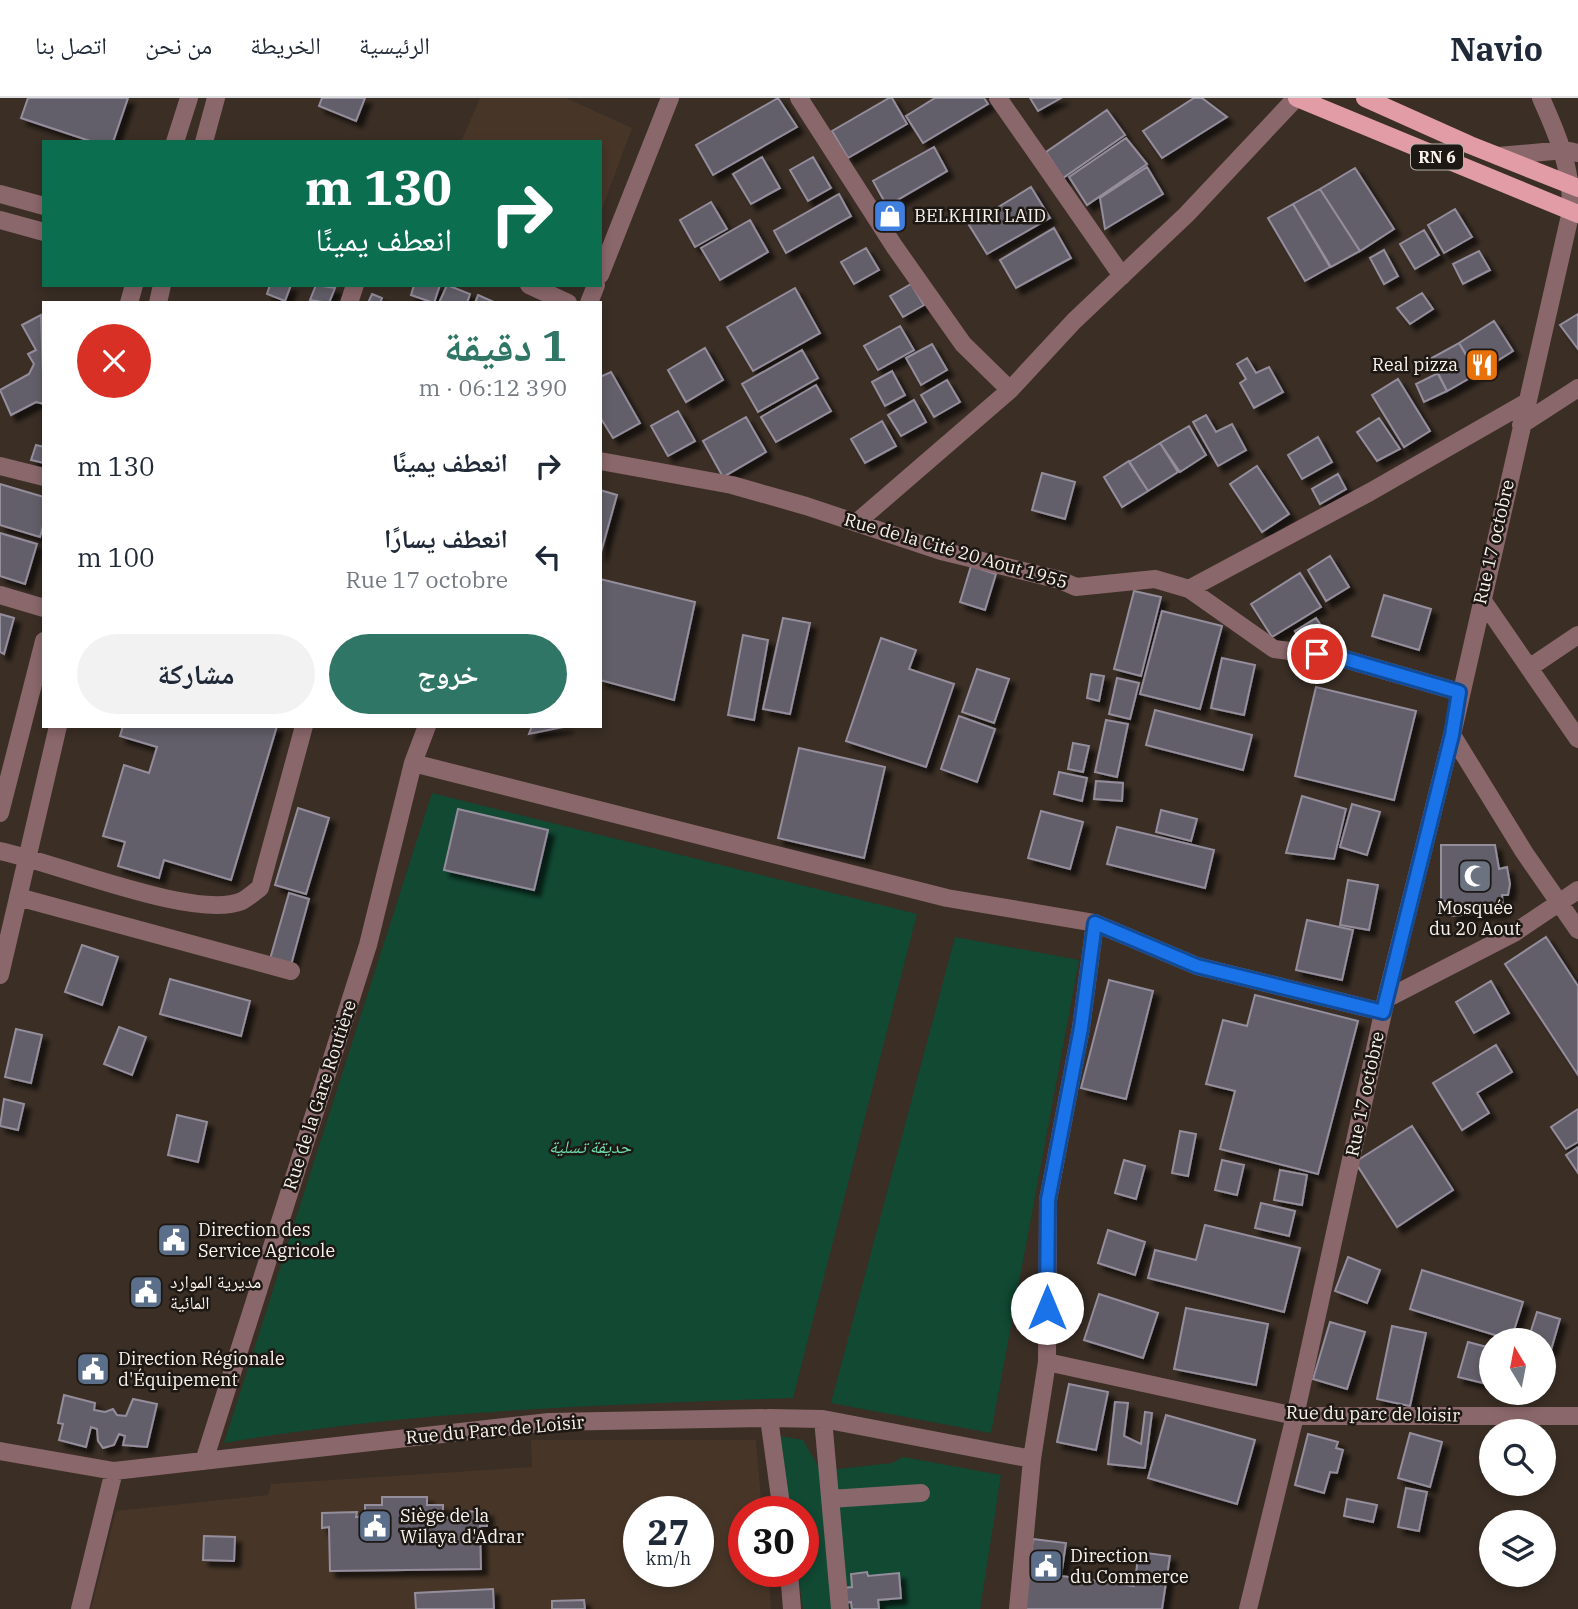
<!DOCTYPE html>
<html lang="ar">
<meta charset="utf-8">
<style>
body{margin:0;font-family:"IBM Plex Serif","Noto Naskh Arabic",serif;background:#f2f2f3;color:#1f2937;direction:rtl;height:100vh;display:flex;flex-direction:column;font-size:26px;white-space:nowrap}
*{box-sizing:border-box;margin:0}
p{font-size:23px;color:#747a83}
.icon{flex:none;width:38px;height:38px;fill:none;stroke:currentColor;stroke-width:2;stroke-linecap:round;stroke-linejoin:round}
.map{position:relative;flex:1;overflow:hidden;direction:ltr}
.drawer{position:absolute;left:42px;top:203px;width:560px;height:427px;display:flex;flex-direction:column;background:#fff;border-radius:0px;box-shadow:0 4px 10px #0003;direction:rtl}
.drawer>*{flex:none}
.top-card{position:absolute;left:42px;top:42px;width:560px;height:147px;border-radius:0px;box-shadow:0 4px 10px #0003;direction:rtl;background:#0b6e4f;color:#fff;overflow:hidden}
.needle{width:46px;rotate:350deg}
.fabs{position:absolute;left:1479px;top:1230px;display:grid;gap:14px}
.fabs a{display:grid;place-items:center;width:77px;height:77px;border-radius:50%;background:#fff;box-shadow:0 4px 10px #0003;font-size:35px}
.speed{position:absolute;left:623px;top:1398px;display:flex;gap:14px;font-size:35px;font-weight:700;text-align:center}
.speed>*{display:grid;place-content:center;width:91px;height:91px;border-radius:50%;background:#fff;box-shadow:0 4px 10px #0003;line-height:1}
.speed small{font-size:18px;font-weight:400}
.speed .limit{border:10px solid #d22;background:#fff;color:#111}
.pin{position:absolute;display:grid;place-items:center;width:60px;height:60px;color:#fff;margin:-30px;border:4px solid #fff;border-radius:50%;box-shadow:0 2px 7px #0007}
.me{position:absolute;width:77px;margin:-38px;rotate:0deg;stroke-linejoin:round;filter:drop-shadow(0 0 5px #0008)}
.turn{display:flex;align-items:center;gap:24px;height:147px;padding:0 35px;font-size:32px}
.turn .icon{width:91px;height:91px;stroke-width:2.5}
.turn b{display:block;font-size:49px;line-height:60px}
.round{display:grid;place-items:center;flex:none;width:74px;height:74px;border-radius:37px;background:#f2f2f3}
.summary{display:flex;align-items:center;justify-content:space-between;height:119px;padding:0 35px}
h1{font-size:42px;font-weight:700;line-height:52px;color:#2f7666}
.primary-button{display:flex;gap:14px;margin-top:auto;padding:14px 35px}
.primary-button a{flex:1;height:80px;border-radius:42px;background:#2f7666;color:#fff;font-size:28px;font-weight:700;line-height:80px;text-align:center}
.primary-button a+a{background:#f2f2f3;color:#1f2937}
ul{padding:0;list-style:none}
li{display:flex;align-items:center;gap:21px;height:91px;padding:0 35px}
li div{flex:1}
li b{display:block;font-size:26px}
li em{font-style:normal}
header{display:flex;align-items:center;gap:42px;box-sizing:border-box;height:98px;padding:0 35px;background:#fff;border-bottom:2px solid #e0e1e3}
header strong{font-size:33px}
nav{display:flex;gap:38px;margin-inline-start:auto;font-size:24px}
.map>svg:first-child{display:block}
</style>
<header>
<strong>Navio</strong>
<nav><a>الرئيسية</a><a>الخريطة</a><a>من نحن</a><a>اتصل بنا</a></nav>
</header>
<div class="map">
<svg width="1578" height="1511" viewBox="0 0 1578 1511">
<defs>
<filter id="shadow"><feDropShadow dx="6" dy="6" stdDeviation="2" flood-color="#0009"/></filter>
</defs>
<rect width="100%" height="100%" fill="#3a2e25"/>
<path fill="#473628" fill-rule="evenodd" d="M480,0h86l66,30 -32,86v-72h-139z
M531,1342h225l6,72h-18v60h24l3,37h-680l25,-98 152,-16 3,-11 261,-17zM639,1414h59v60h-59z"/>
<path fill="#114933" d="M432,695l485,121 -124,484c-189,7 -381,12 -569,45z
M955,839l124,23 -88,473 -160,-30z
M779,1338l24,4 18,31 71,-8 11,-6 98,18 -21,134h-177l-5,-37h5v-60h-14z"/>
<path fill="#645e6b" stroke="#948d9c" stroke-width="2" filter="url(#shadow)" d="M28,0h100l-15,44h-20l-72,-24z
M322,0h43l-9,23 -37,-15z
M778,0l19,29 -84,48 -17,-30z
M889,0h3l15,26 -59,34 -16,-27z
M935,0h49l4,6 -65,39 -17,-27z
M1030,0h31l-23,13z
M1194,0h8l25,19 -65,41 -19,-27z
M1107,12l18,25 -62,43 -17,-26z
M1126,40l21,26 -60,41 -18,-28z
M934,49l13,24 -60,35 -14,-25z
M762,59l18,31 -29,16 -18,-30z
M813,59l18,31 -23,13 -18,-31z
M1147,69l16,27 -58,35 -5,-31z
M1355,70l39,61 -34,22 -40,-62z
M1031,89l19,31 -63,36 -18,-29z
M1320,91l40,62 -29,16 -38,-63z
M839,96l12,22 -65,37 -12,-22z
M711,104l16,27 -32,18 -15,-27z
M1293,106l37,63 -25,14 -37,-63z
M1455,111l17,28 -28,16 -16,-28z
M750,122l18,32 -48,28 -19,-32z
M1054,130l17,30 -55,30 -16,-28z
M1424,132l15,25 -24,14 -15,-25z
M866,150l13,22 -25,14 -13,-22z
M1384,152l14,26 -14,8 -14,-26z
M1479,153l11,19 -27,14 -10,-20z
M911,186l13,21 -21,12 -13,-21z
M270,187h21l-6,16 -18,-7z
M316,187l19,3 -6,15 -19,-3z
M414,187h26l-6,18 -23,-8z
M447,187l23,9 -3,9h-28z
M795,190l25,45 -67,38 -26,-44z
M1422,195l11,16 -23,15 -13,-16z
M372,196l10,4 -2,5h-12z
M478,197l18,8h-21z
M1578,216v35l-18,-24z
M41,217l3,89 -8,-2 -25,13 -11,-25 29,-16 5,-10 -6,-10 8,-4 -14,-25z
M1494,223l19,30 -35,22 -19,-30z
M900,228l14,24 -36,20 -14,-24z
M1459,245l18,31 -30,17 -17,-32z
M932,246l15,26 -26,15 -15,-27z
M705,250l18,32 -37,22 -18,-32z
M802,252l16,28 -60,34 -16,-28z
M1247,260l9,15 13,-6 14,25 -29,16 -14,-25 6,-4 -9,-15z
M892,273l13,24 -20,11 -13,-24z
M611,274l29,51 -27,15 -13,-21v-40z
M1438,275l9,18 -23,11 -8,-18z
M1398,281l32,52 -26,16 -32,-52z
M947,282l13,22 -26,15 -13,-22z
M816,287l15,26 -55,31 -15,-25z
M914,302l12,22 -25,14 -13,-21z
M678,313l17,30 -27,15 -17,-30z
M1206,317l10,17 16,-8 14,26 -28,16 -25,-44z
M746,319l20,35 -43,25 -20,-36z
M1379,320l21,31 -23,12 -20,-29z
M882,323l14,25 -31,17 -14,-24z
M1189,328l17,29 -26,17 -20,-29z
M1318,339l14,25 -30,17 -14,-24z
M1160,345l18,29 -30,19 -19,-29z
M36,347l8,2v16l-13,-3z
M1129,363l19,30 -26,16 -18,-30z
M1257,368l32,48 -27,18 -32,-48z
M1042,375l33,9 -10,37 -33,-9z
M1338,376l8,15 -26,15 -8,-15z
M0,386l44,13v26l-4,14 -40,-12z
M600,392l17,5 -17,61z
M0,435l37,11 -12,40 -25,-8z
M1330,458l19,31 -23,14 -18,-31z
M971,468l25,8 -11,36 -25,-8z
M1300,475l21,34 -49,30 -21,-33z
M600,481l95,23 -21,98 -74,-20z
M1134,493l27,6 -20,79 -27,-7z
M1384,497l47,14 -12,41 -47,-14z
M1162,513l60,15 -22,83 -60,-15z
M0,516l14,4 -10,36 -4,-2z
M783,520l27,5 -20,91 -27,-5z
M1316,520l10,15 -22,13 -9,-15z
M743,537l25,5 -14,80 -26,-5z
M881,540l35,12 -7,19 45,15 -28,83 -80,-26z
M1222,560l33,7 -11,50 -33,-7z
M977,571l32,10 -15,44 -32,-11z
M1091,576l13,2 -5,25 -12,-3z
M1117,580l22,5 -9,36 -21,-5z
M1316,589l100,24 -22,89 -99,-24z
M1155,612l97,25 -9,35 -97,-25z
M959,618l36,13 -18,53 -36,-13z
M1106,622l22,4 -11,53 -22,-5z
M123,628h154l-46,154 -67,-20 -5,18 -41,-12 7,-24 -22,-6 21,-71 25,8 8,-26 -37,-11z
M532,628h36l-39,8z
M1073,645l16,3 -6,26 -15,-3z
M799,650l86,19 -21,91 -86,-20z
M1059,674l28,6 -5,23 -28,-7z
M1096,683l27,2 -1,18 -28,-2z
M1302,698l44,13 -12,50 -48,-6z
M1352,706l28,8 -13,43 -27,-8z
M298,710l31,10 -23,76 -31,-9z
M458,711l90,21 -14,60 -90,-20z
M1161,712l36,9 -6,22 -35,-9z
M1041,713l42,11 -13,47 -42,-11z
M1117,729l97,23 -9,38 -98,-24z
M1441,747h54l4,24 8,-2 3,17 -2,11h-6l1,16 -51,5 -1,-12 -10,-4z
M1348,782l30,5 -9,45 -29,-5z
M289,795l20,6 -18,66 -21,-6z
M1307,822l46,10 -11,50 -46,-10z
M1546,839l32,49v89l-73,-111z
M82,847l36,12 -16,48 -37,-13z
M170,881l80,22 -9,35 -81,-22z
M1109,882l44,11 -27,108 -45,-11z
M1491,883l18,32 -35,20 -18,-31z
M1255,897l103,26 -40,153 -98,-25 15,-58 -29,-7 17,-64 24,6z
M119,929l27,10 -14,38 -28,-11z
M16,931l26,6 -11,48 -26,-6z
M1496,947l16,27 -35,21 12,20 -27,17 -29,-47z
M4,1001l20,5 -6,26 -18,-4z
M1578,1011v33l-12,7 -15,-22z
M177,1017l30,7 -9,40 -30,-7z
M1412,1028l41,64 -56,37 -42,-65z
M1180,1033l16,3 -8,42 -16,-3z
M1578,1049v26l-12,-18z
M1124,1062l21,6 -9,33 -21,-6z
M1222,1062l22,5 -7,30 -22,-5z
M1280,1072l27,5 -5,30 -28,-5z
M1261,1105l34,8 -6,25 -34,-8z
M1205,1127l95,23 -16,64 -136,-34 7,-28 41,10z
M1108,1132l37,12 -10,33 -37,-12z
M1348,1159l32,13 -13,33 -32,-12z
M1422,1172l101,32 -12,38 -101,-31z
M1099,1196l59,19 -15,45 -59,-18z
M1186,1210l82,16 -12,61 -82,-16z
M1537,1214l23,7 -9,31 -7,-2v-8h-16z
M1330,1224l35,10 -18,57 -34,-10z
M1392,1228l34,7 -16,73 -33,-7z
M1468,1244l23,6v21l-4,15 -29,-7z
M1069,1286l39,8 -12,58 -39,-8z
M64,1297l31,8 -1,7 11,2 8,-3 4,6 9,1 7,-17 24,5 -10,43 -24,-2 2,-9 -6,-2 -5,11 -11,3 -5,-7 -1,-12 -6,-2 -5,20 -27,-7 4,-16 -5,-1z
M1115,1304l13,1 -4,33 17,8 4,-32 7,1 -7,55 -37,-4z
M1166,1317l89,25 -18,64 -89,-26z
M1410,1335l32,9 -12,45 -32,-9z
M1308,1336l30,8 -2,6 7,2 -6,23 -7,-1 -6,21 -29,-8z
M1406,1390l21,4 -8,39 -21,-4z
M382,1399h45v8h16v13l8,-1v-5l36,-1v15h-7l1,43 -151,2 -1,-44 -7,1v-15l35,-1 -1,5 9,-1v-11h17z
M1347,1401l30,6 -4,17 -29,-6z
M204,1438l31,1 -1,24 -31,-1z
M1033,1441l33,4 -5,33 73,10 5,-34 31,4 -8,53h-138z
M867,1474l1,4 31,-3 2,25 -23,2 1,9h-27l-1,-7 -6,1 -2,-15 9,-1 -1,-13z
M493,1491l1,20h-78l-1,-16z
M584,1502l1,9h-33v-8z"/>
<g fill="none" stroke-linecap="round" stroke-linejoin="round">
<path stroke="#8a676b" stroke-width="18" d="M799,0l95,148 69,98 47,46
M998,0l124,178
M175,44l14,-44
M204,44l12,-44
M1498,58l67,-6 13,3
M0,96l44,12
M0,122l44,12
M600,177l70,-177
M529,187l39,18
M129,205l5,-18
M158,205l4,-18
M349,205l6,-18
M589,205l7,-18
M1521,327l57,-37
M600,363l132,24 74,21 135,45 119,29 16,7 79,-8 34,10 85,60 64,8 121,35
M0,368l44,11
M856,425l154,-133 64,-69 113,-107 109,-116
M1189,491l181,-97 157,-90
M0,497l44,13
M1481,500l97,141
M1529,570l49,-33
M1452,637l72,117 54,78
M413,665l534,135 148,25 102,43 186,46
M0,715l44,-172
M0,753c54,11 196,70 242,50 6,-3 12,-9 18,-13l44,-162
M18,799l273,74
M0,877l58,-249
M1386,901l128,-66 64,-43
M1047,1264l248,54h283
M769,1320l13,94
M823,1321l17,190
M0,1353l114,20 435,-49 220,-4 54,1 209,40
M204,1363l164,-516 45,-182 14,-37
M830,1401l91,-6
M789,1474l3,37
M80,1511l34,-138
M1018,1511l14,-150 15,-97 1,-162 33,-172 14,-105
M1248,1511l47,-193 91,-417 66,-264 119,-524c1,-42 -13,-75 -30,-113"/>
<path stroke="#e29ca5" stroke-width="18" d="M1297,0l281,116
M1365,0l105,47 108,43"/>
</g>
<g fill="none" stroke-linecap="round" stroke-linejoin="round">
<g stroke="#114b97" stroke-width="18">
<path id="route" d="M1047,1210l1,-108 33,-172 14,-105 102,43 186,46 69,-277 7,-43 -121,-35 -21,-3"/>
</g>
<use href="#route" stroke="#1a73e8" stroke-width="12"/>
</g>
<defs>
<g id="shop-square" transform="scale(1.75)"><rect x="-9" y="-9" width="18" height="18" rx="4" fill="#3f7fe0" stroke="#1d1814"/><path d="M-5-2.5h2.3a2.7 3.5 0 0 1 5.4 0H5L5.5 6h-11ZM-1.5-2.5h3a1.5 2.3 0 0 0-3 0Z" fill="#fff"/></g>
<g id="restaurant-square" transform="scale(1.75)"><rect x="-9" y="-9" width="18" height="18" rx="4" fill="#e8710a" stroke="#1d1814"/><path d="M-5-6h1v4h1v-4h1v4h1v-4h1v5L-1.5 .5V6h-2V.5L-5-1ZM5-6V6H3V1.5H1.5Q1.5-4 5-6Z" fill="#fff"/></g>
<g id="mosque-square" transform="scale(1.75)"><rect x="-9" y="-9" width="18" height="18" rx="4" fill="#6b7280" stroke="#1d1814"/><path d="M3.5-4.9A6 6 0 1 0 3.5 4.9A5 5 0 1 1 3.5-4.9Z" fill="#fff"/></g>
<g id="civic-square" transform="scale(1.75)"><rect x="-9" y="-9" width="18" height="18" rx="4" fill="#5c6f8a" stroke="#1d1814"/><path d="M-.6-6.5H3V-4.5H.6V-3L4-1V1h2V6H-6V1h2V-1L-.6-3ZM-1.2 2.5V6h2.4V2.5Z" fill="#fff"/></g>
</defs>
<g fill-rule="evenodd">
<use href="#shop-square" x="890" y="118"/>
<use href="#restaurant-square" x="1482" y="267"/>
<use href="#mosque-square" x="1475" y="778"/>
<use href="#civic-square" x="174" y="1142"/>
<use href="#civic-square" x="146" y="1194"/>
<use href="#civic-square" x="93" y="1271"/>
<use href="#civic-square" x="375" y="1428"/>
<use href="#civic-square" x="1046" y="1468"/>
</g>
<g text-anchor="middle" stroke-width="5" stroke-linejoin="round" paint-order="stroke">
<rect fill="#1d1814" stroke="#b8b1ab" stroke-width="2" x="1411" y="46.5" width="52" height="25" rx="5"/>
<g font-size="16" font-weight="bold" fill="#faf2ec">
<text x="1437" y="65">RN 6</text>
</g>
<g font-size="18" fill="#faf2ec" stroke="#1d1814" text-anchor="start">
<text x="914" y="124">BELKHIRI LAID</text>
<text x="1458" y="273" text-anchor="end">Real pizza</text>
<text x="1475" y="816" text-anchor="middle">Mosquée<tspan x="1475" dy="21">du 20 Aout</tspan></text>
<text x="198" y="1138">Direction des<tspan x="198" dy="21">Service Agricole</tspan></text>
<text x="170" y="1190">مديرية الموارد<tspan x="170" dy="21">المائية</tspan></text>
<text x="118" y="1267">Direction Régionale<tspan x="118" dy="21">d'Équipement</tspan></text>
<text x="400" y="1424">Siège de la<tspan x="400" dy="21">Wilaya d'Adrar</tspan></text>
<text x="1070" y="1464">Direction<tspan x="1070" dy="21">du Commerce</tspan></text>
</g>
<g font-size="18" fill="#faf2ec" stroke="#1d1814">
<text transform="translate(1494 444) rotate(-77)" y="6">Rue 17 octobre</text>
<text transform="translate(956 453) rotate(16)" y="6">Rue de la Cité 20 Aout 1955</text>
<text transform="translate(1365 996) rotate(-78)" y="6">Rue 17 octobre</text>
<text transform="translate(320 997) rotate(-72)" y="6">Rue de la Gare Routière</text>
<text transform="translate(1373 1316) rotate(1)" y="6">Rue du parc de loisir</text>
<text transform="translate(495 1332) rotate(-5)" y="6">Rue du Parc de Loisir</text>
</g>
<g font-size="18" font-style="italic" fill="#6ddfac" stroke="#1d1814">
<text x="590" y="1055">حديقة تسلية</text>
</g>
</g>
</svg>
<div class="fabs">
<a><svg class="needle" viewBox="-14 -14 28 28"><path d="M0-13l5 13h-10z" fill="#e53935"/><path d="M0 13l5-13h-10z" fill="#747a83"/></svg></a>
<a><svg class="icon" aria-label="search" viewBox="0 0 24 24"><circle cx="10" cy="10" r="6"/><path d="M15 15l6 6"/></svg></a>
<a><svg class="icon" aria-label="layers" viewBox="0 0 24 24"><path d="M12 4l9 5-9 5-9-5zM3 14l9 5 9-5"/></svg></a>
</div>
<div class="speed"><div>27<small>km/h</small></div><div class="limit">30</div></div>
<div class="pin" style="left:1317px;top:556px;background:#d93025"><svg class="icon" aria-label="arrive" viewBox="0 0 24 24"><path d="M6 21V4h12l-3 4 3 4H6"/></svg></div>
<svg class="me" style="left:1047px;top:1210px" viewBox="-20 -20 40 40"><circle r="19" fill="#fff"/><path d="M0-13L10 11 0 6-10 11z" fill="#1a73e8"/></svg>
<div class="top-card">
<div class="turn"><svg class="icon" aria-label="right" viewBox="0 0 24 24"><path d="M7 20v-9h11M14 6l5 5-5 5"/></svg><div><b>130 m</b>انعطف يمينًا</div></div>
</div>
<section class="drawer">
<div class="summary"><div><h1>1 دقيقة</h1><p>390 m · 06:12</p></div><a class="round" style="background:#d93025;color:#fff"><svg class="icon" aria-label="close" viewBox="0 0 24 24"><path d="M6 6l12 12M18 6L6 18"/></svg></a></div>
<ul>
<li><svg class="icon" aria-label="right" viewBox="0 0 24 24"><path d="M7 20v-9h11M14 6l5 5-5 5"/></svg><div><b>انعطف يمينًا</b></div><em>130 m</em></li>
<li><svg class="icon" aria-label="left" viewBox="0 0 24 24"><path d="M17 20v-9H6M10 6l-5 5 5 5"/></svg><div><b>انعطف يسارًا</b><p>Rue 17 octobre</p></div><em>100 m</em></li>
</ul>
<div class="primary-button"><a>خروج</a><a>مشاركة</a></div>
</section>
</div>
